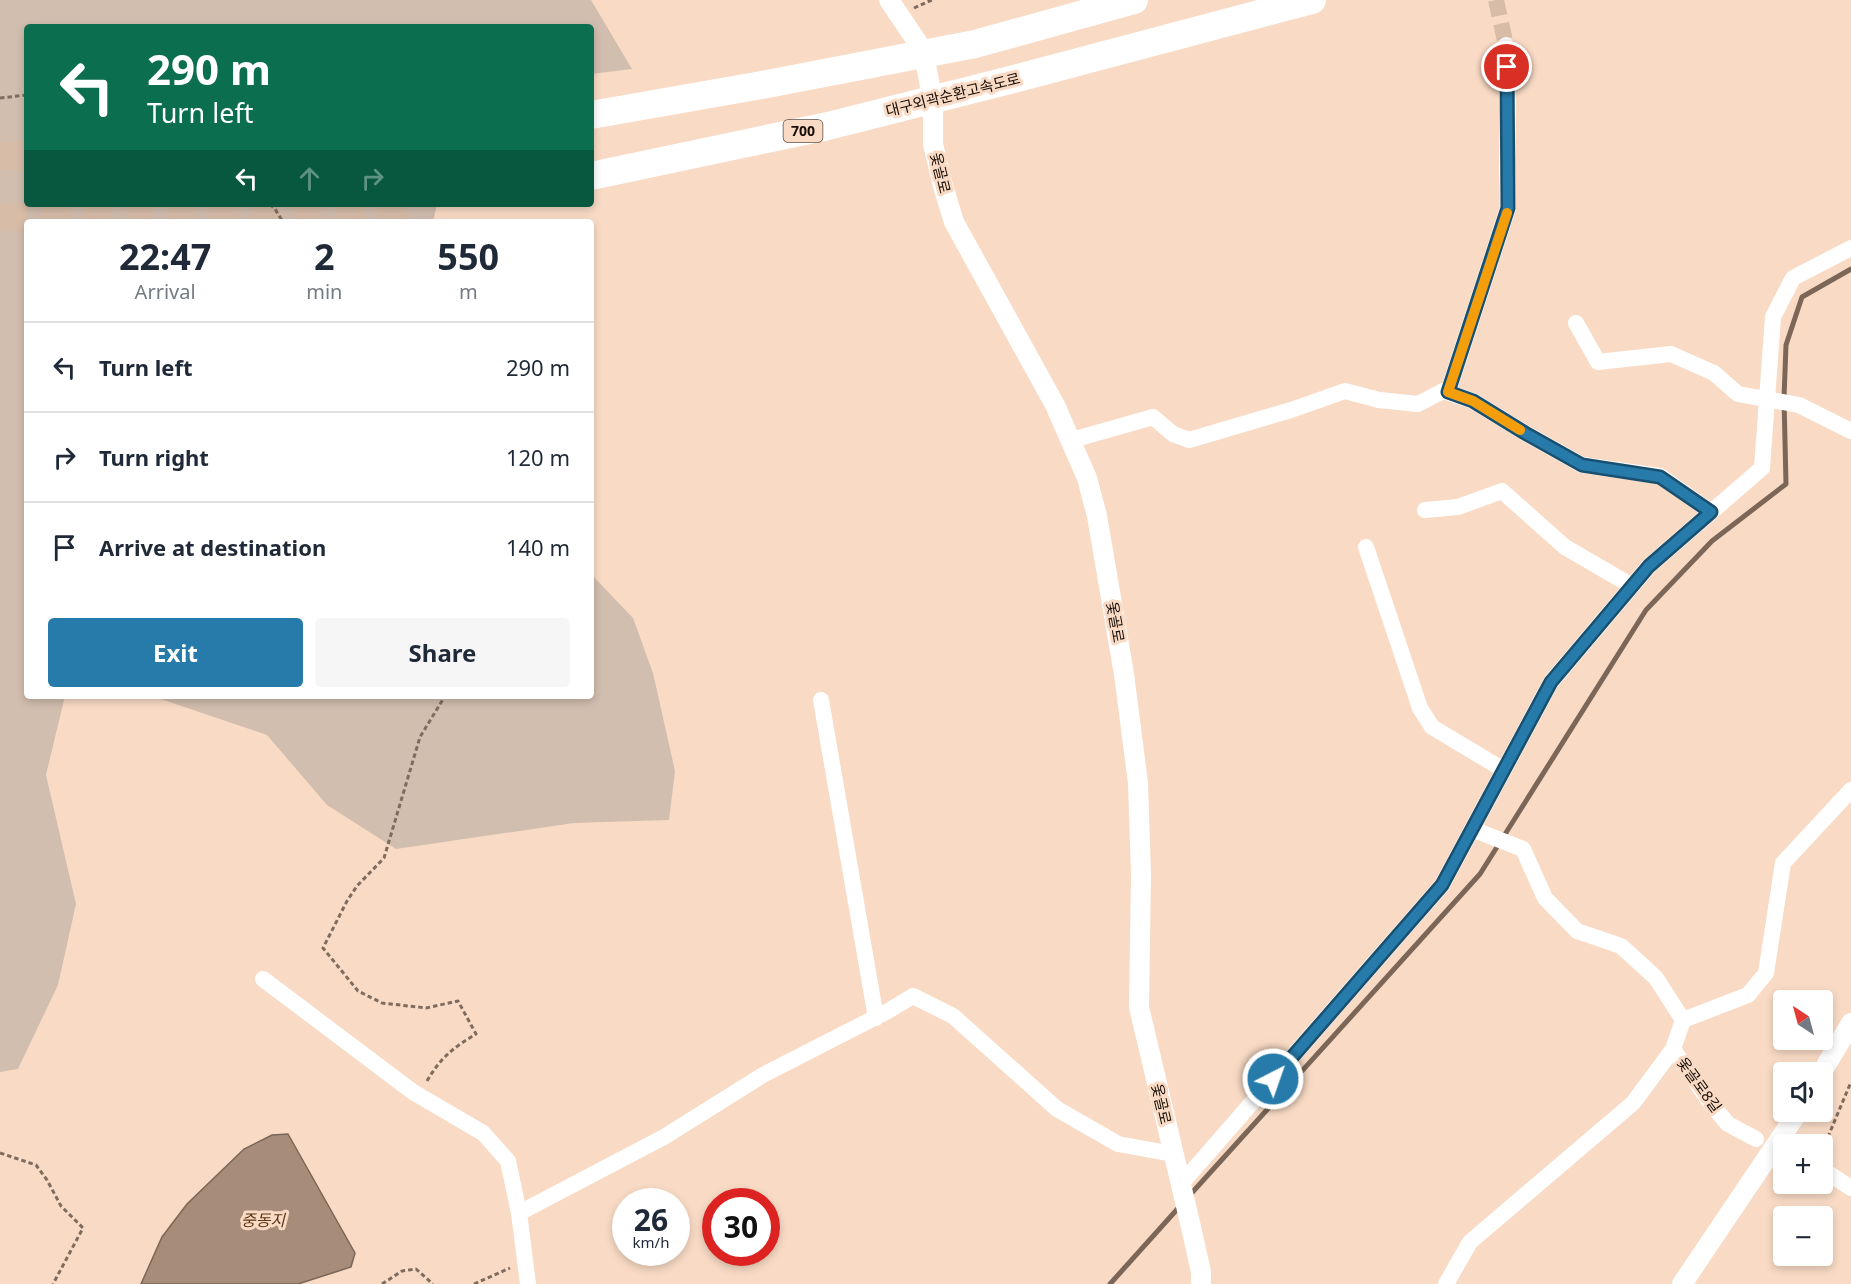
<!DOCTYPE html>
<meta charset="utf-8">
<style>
body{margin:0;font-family:"Noto Sans","Noto Sans KR",sans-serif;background:#f6f6f7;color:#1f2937;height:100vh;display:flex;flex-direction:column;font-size:22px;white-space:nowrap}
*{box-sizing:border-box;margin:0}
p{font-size:20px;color:#747a83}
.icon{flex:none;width:33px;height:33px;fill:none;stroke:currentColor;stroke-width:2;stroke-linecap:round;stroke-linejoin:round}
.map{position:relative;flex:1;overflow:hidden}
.details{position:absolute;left:24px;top:219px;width:570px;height:480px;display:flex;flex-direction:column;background:#fff;border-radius:6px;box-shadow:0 3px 9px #0003}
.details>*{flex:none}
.guide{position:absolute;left:24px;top:24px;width:570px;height:183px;border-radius:6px;box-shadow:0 3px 9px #0003;background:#0b6e4f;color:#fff;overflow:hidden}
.needle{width:39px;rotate:324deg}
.fabs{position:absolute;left:1773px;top:990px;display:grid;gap:12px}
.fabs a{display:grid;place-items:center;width:60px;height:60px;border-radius:6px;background:#fff;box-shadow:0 3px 9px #0003;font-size:30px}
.speed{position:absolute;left:612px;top:1188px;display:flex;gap:12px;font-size:30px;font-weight:700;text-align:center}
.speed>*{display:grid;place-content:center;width:78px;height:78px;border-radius:50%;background:#fff;box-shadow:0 3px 9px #0003;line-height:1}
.speed small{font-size:15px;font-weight:400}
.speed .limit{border:9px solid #d22;background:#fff;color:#111}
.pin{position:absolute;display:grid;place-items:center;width:51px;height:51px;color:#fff;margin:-26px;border:3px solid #fff;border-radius:50%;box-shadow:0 2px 6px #0007}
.me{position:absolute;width:66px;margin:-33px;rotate:41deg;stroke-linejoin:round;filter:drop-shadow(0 0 4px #0008)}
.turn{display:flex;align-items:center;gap:21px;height:126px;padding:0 24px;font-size:27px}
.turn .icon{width:78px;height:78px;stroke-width:2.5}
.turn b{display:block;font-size:42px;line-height:51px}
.lanes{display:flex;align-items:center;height:57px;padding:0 24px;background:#0003;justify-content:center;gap:30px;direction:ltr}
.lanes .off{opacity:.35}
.eta{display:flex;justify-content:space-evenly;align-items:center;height:102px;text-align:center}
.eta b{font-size:36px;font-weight:700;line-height:42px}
.primary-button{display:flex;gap:12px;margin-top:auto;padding:12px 24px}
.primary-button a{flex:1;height:69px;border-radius:6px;background:#277bab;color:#fff;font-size:24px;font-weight:700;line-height:69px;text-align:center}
.primary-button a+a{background:#f6f6f7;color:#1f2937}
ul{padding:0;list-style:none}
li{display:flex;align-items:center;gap:18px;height:90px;padding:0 24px;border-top:2px solid #e0e1e3}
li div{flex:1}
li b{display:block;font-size:22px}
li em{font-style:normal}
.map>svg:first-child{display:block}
</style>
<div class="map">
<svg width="1851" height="1284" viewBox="0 0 1851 1284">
<rect width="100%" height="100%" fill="#f9dbc5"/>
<path fill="#d2beaf" d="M0,0h591l41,69 -41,5v-47h-564v177h410l-4,18h-406v474h38l-19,79 30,129 -18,81 -40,84 -18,3z
M591,574l42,44 20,55 22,98 -6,49 -95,3 -178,26 -69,-44 -60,-70 -115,-39h439z"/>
<path fill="#a68c79" stroke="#7b6657" stroke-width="1.5" d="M288,1134l67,119 -4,14 -53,17h-157l21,-47 25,-33 57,-55 28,-14z"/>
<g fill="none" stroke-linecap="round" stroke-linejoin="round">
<path stroke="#7b6657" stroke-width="5" d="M1189,1196l291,-322 166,-264 66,-69 74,-57 -2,-86 2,-53 16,-48 49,-28
M1110,1284l71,-79"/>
<path stroke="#d7bca8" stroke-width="16" stroke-dasharray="16 8" stroke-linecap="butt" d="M1496,0l10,45"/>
<path stroke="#d7bca8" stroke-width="28" stroke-dasharray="28 14" stroke-linecap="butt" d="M0,156h27
M0,217l209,4 155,-9 54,-8"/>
<path stroke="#7f6c5e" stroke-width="3" stroke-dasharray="4.5 3" stroke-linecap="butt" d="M914,8l18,-8
M0,98l27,-3
M270,204l5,5 8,13
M427,1081c14,-24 26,-33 49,-47l-18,-33 -32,7 -44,-5 -24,-12 -35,-43 24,-47 10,-15 27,-28 36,-121 25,-41
M1822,1151l29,-69
M0,1153l36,12 11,15 14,26 22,22 -30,56
M382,1284l20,-13 14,-2 17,15
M474,1284l36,-16"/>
<path stroke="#fff" stroke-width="16" d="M1576,323l22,39 73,-8 43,19 24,21 61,11 52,26
M1448,392l60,-184 -1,-43 1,-55 -2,-65
M1072,440l81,-23 20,17 16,6 102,-30 54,-19 34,9 39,4 25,-13 30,10 52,32 57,32 78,11 51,36
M1425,510l33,-3 44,-16 63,56 67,39
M1366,547l54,161 12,19 72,43
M821,700l55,318
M1472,829l51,20 22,49 32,33 44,15 35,32 27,42
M263,979l150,113 70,41 25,28 11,52 9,71
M1673,1049l38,55 17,20 28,15
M1822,1169l29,19
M1181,1184l261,-299 109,-203 98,-116 113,-98 11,-151 20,-39 58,-30
M519,1213l145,-76 99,-62 125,-64 25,-15 40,20 104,93 61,35 55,10
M1446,1284l24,-42 163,-139 40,-54 10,-29 65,-25 18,-22 17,-110 68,-73"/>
<path stroke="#fff" stroke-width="20" d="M889,0l29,43 9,27 6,33v41l10,42 11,36 101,183 32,73 10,38 27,158 14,109 3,91 -2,133 52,220 10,45v12
M1822,1072l29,-49
M1682,1284l116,-172"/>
<path stroke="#fff" stroke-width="28" d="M591,115l171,-30 213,-41 159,-44
M591,176l237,-50 186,-47 298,-79"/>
</g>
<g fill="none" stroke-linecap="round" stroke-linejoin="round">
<g stroke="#19506f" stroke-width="15">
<path id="route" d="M1273,1079l169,-194 109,-203 98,-116 62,-54 -51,-35 -78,-12 -57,-32 -52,-32 -25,-9 60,-184 -1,-141"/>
</g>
<use href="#route" stroke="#277bab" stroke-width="10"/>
<path stroke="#f59e0b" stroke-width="10" d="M1507,213l-59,179 25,9 47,29"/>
</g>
<g text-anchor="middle" stroke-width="6" stroke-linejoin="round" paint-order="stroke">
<rect fill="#f9dbc5" stroke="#5c4c40" stroke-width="1.5" x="783.5" y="120" width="39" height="22" rx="4.5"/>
<g font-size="14" font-weight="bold" fill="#180e07">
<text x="803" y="136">700</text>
</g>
<g font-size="15" fill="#180e07" stroke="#f9dbc5">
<text transform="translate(953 95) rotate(-14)" y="5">대구외곽순환고속도로</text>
<text transform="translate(940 173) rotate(76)" y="5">옻골로</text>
<text transform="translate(1115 622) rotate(80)" y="5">옻골로</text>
<text transform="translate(1699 1085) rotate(54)" y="5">옻골로8길</text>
<text transform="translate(1161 1104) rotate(77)" y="5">옻골로</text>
</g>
<g font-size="16" font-style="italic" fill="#5b3513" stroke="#f9dbc5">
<text x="263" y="1226">중동지</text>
</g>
</g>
</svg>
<div class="fabs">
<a><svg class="needle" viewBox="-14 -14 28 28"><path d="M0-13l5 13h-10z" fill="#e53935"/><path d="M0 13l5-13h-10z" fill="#747a83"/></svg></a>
<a><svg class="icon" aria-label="sound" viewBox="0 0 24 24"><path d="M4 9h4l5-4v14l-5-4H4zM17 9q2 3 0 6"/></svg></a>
<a>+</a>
<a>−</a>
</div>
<div class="speed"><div>26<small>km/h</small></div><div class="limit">30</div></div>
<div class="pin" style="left:1507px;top:67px;background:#d93025"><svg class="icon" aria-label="arrive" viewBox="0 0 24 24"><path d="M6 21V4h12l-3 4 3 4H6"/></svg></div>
<svg class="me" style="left:1273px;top:1079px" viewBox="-20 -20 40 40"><circle r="17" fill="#277bab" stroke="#fff" stroke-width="3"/><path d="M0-11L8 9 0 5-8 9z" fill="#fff"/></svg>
<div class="guide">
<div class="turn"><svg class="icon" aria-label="left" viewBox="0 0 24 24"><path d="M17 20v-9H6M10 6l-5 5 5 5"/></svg><div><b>290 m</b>Turn left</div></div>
<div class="lanes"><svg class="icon" aria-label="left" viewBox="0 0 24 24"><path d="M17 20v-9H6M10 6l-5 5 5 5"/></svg><svg class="icon off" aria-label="ahead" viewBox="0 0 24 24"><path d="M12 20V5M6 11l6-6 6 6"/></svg><svg class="icon off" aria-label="right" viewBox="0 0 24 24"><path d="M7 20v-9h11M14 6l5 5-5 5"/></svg></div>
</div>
<section class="details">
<div class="eta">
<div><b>22:47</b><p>Arrival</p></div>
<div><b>2</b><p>min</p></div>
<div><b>550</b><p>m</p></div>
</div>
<ul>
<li><svg class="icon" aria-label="left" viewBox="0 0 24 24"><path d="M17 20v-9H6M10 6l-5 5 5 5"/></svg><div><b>Turn left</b></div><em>290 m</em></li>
<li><svg class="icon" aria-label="right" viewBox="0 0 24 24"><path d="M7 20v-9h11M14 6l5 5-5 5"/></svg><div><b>Turn right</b></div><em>120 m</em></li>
<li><svg class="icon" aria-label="arrive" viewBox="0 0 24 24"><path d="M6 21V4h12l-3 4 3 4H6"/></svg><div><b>Arrive at destination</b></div><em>140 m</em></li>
</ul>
<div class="primary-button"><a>Exit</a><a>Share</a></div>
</section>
</div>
